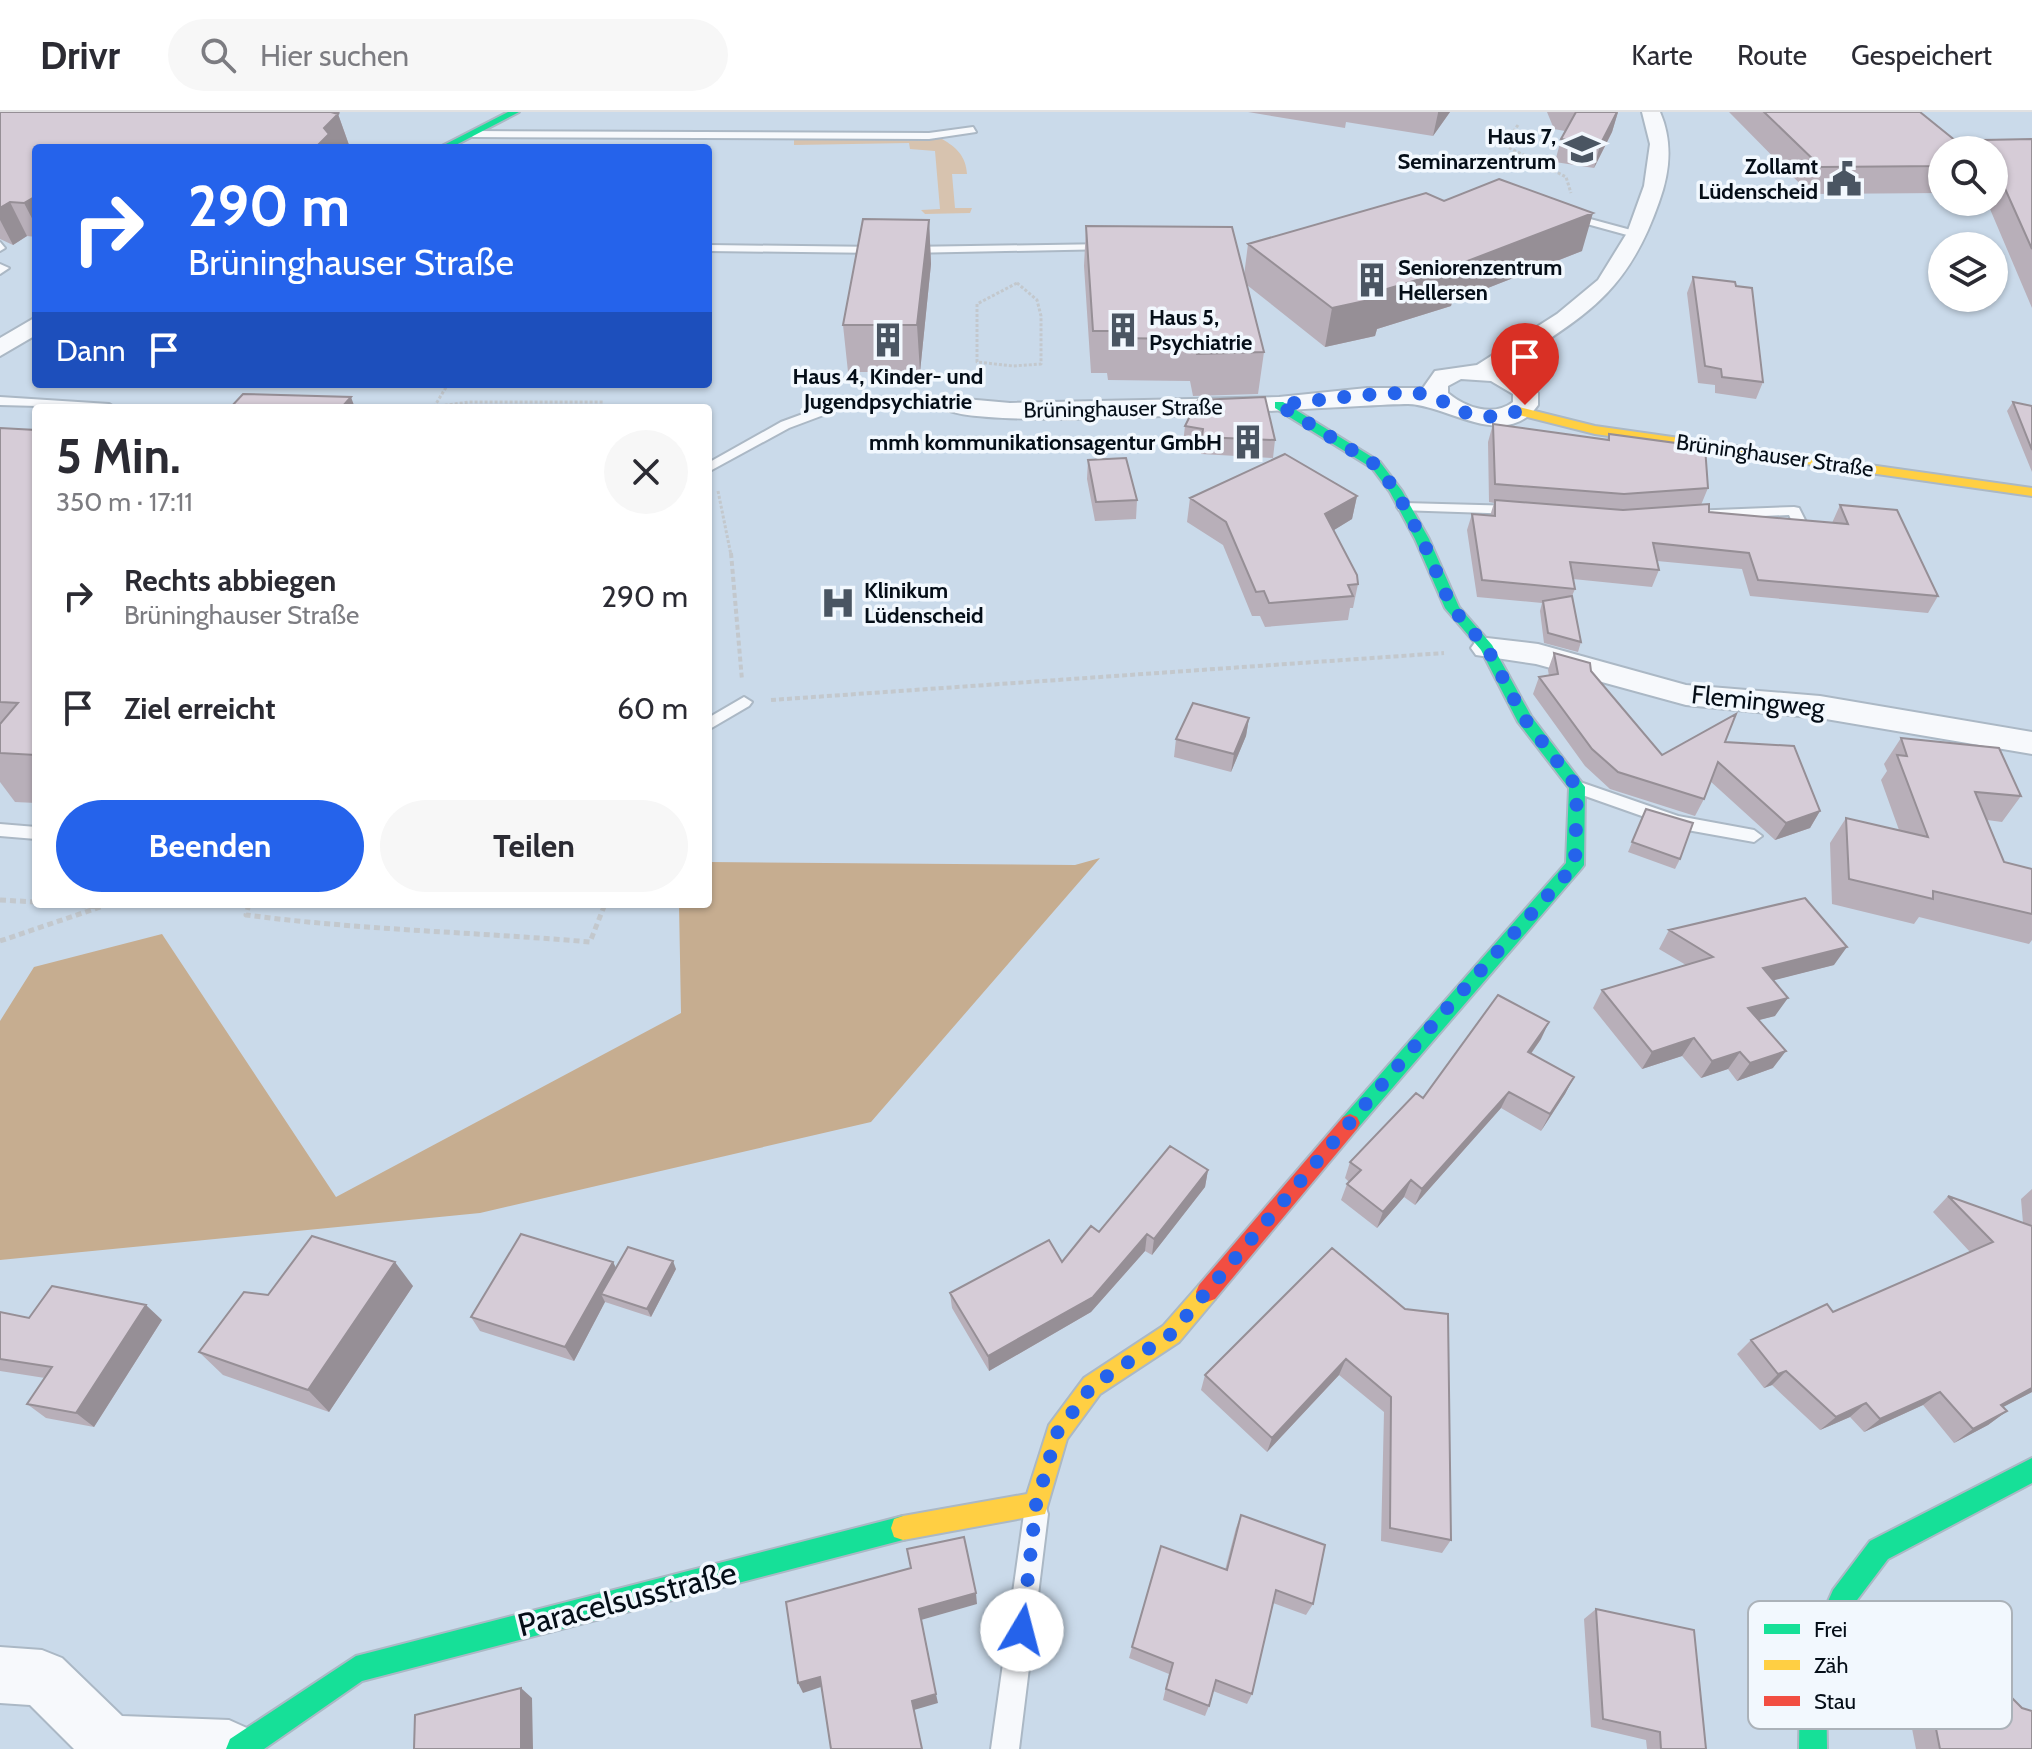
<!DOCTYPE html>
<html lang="de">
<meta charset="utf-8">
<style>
body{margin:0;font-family:Cabin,sans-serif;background:#f7f7f7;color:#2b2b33;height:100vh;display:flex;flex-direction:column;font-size:30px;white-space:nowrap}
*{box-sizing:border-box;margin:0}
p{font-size:26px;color:#7c7c81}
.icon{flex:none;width:44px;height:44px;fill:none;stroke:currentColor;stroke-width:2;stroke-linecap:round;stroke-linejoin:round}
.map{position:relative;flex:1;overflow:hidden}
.drawer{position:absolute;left:32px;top:292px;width:680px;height:504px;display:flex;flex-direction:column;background:#fff;border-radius:8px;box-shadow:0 2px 6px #0004}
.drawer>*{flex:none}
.top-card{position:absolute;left:32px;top:32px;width:680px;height:244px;border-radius:8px;box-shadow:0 2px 6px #0004;background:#2563eb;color:#fff;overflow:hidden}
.fabs{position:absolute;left:1928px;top:24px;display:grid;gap:16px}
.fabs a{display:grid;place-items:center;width:80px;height:80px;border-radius:50%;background:#fff;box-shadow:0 2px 6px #0004;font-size:40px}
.pin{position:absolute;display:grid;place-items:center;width:68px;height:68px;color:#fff;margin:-82px -34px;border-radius:50% 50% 50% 0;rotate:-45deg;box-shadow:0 0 8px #0007}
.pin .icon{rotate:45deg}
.me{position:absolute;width:88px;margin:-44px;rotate:8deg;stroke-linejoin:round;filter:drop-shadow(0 0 6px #0008)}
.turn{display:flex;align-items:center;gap:28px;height:168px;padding:0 24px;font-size:36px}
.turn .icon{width:104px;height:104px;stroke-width:2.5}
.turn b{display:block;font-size:56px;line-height:68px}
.then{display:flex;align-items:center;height:76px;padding:0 24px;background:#0003;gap:16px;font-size:30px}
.round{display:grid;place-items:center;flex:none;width:84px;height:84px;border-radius:42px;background:#f7f7f7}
.summary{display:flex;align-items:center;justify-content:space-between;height:136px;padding:0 24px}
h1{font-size:48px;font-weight:700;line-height:60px}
.action{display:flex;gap:16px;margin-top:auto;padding:16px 24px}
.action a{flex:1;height:92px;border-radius:48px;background:#2563eb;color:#fff;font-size:32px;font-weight:700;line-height:92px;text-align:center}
.action a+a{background:#f7f7f7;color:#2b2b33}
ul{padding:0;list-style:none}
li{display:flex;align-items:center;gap:24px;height:112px;padding:0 24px}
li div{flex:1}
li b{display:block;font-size:30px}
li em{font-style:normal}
header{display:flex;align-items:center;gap:48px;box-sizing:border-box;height:112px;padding:0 40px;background:#fff;border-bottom:2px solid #e1e1e2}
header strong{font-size:38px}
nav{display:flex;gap:44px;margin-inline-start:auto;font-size:28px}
.search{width:560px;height:72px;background:#f7f7f7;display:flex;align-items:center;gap:20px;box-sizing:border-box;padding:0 28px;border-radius:44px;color:#7c7c81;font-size:30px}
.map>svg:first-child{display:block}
</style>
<header>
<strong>Drivr</strong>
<div class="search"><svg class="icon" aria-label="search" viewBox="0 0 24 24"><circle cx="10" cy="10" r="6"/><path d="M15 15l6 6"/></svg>Hier suchen</div>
<nav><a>Karte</a><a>Route</a><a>Gespeichert</a></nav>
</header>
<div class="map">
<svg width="2032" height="1637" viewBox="0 0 2032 1637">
<rect width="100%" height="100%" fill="#cadaea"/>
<path fill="#d7c3af" d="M942,27c14,8 24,17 25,35h-15l3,34h17l-2,5 -45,1 -4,-4 19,-1 -5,-58 -25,-2 -1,-6 -115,2v-5z"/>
<path fill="#c6ad90" d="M1100,746l-229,264 -391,91 -480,47v-239l34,-54 128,-33 174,263 345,-184 -2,-109h29v-42l367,3z"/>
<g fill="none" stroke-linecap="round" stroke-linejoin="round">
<g stroke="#abb8c5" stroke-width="4">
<path id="lane" d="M973,15l3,5 -47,7 -456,-2 -4,-3 4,-3 456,2z
M1568,101l74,20 1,2 -5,3 -73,-20 -2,-2z
M0,130l5,6 -5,3z
M1109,132l4,1v4l-206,4 -5,-3 5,-3z
M708,133l173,2 5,3 -5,3 -173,-2z
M0,152l9,4 -9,6z
M0,285l109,7 6,4 -115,-3z
M841,288l4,1v6l-56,21 -81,44v-9l73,-41z
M1404,391l113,3 7,4 -7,4 -118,-4 -2,-3z
M1794,395l5,1 7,14 -2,3h-10l-5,-10 -99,4 -7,-4 7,-4z
M744,585l8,5 -3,4 -41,24v-12z
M1577,669l101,35 76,14 8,6 -8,6 -78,-14 -105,-37 -2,-4 2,-4z
M0,712l36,3v12l-36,-3z
M1036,1390l9,3 3,9 -29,235h-28l33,-235 3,-9z"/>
</g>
<g stroke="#abb8c5" stroke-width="4">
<path id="street" d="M1642,0h18c13,30 10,60 -1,90 -33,95 -77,115 -156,167l18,7 17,17v12c-32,47 -93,-1 -130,-1 -58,0 -446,32 -467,2l13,-8 56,5 269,-6 88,-9h56l12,-17 42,-6 80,-51 41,-34 29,-47 17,-47 6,-42zM1461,267l30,2 22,13v8c-20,15 -47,6 -65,-9v-7z
M36,205v18l-36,21v-18z
M1487,526l51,6 148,41 134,11 212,36v22l-212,-36 -134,-13 -150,-41 -60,-9 -5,-7 5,-7z
M0,1535l42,3 20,8 60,58 107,4 20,9 9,20h-184l-44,-44 -30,-2z"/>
</g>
<g stroke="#abb8c5" stroke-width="4">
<path id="fast" d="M508,0h11l-69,36h-12z
M1275,290h8l97,60 22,29 27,48 30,68 33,38 39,71 54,71 -1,78 -3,4 -224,260 -7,3 -7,-3 -3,-6 3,-6 223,-254 3,-75 -51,-66 -37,-72 -36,-42 -30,-69 -25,-47 -18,-24 -97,-60z
M2032,1346v25l-144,76 -37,49 -11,26 -14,50 1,65h-28l1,-65 14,-51 19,-43 37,-49z
M903,1404l9,3 3,9 -3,9 -9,3 -541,141 -98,68h-38l4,-10 126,-83z"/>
</g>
<g stroke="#abb8c5" stroke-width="4">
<path id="slow" d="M1519,295l76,19 437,62v8l-437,-62 -80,-20v-6z
M1207,1170l8,3 3,7 -3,7 -36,43 -79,52 -33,45 -22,75 -142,26 -9,-3 -3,-9 3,-9 9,-3 124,-22 22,-69 35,-47 79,-52 36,-41z"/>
</g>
<g stroke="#abb8c5" stroke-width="4">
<path id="jam" d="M1350,1002l7,3 3,6 -3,6 -142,170 -8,3 -8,-3 -3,-7 3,-7 144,-168z"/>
</g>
<path stroke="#c3c8cd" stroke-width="3" stroke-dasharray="3 2" stroke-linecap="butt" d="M1518,13l-14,20 62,32 5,16
M1017,171l20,17 4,16v48l-28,2 -36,-4v-58z
M434,295l14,-23
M425,296l44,-6h135
M718,379l13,64"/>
<path stroke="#c3c8cd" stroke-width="4" stroke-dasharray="5 3" stroke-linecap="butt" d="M731,441l11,127
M771,588l673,-47"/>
<path stroke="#c3c8cd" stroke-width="5" stroke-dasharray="6 4" stroke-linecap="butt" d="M0,788l36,2
M60,792l39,3
M249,792l-3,11c114,15 229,17 344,27l15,-38
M0,829l109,-37"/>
<use href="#lane" fill="#f7f9fc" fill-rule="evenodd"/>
<use href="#street" fill="#f7f9fc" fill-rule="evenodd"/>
<use href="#fast" fill="#16e098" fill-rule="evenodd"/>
<use href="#slow" fill="#ffcf43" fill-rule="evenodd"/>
<use href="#jam" fill="#f24e42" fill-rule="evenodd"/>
</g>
<path fill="#b8afb9" d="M0,0h340l-2,2 11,31 -313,3v89l-9,-1 -14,9 -13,-6z
M1248,0h202l-17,24 -87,-14 -1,6z
M1547,0h71l-6,20 -18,36 -39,-6 6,-23 4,-8 -11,-2z
M1729,0h191l22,38v43l-132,1z
M2032,27v169l-45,-106h7v-52h-16l5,-10z
M1444,89l138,50 -130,51 -1,4 -74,23 -2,7 -50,11 -78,-62 17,67 -6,42 -65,2 -3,-15 -82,-1 -1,-7h-16l-7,-107 2,-40 158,50 4,-32z
M929,108l2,44 -11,108h-72l-5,-47z
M1693,165l70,105 -7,17 -41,-6v-8l-17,-2 -11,-90z
M2013,290l19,4v66l-25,-61z
M1493,312l114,16 2,-6 99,54 -7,17 8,7 123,11 8,-18 98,91 -10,17 -178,-17 -8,-27 -85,-8 2,9 -7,17 -79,-8 2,10 -3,7 9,46 -3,10 -34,-9 -4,-32 2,-8 -65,-6 -10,-67 5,-16 18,2 4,-13 -5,-1 -1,-60z
M1185,314l90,14 -2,18 -72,-4v-7l-18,-4z
M0,316l36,2v373l-21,-1 -15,-20z
M1088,348l49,40 -1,19 -41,2 -8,-42z
M1357,384l-5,23 -18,11 24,54 -5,24h-3l-2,12 -83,7 -5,-11h-8l-29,-71 -36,-23 3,-24z
M1554,541l37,18 71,84 63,-13 95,69 -10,17 -35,12 -65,-59 -6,18 -9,17 -85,-27 -25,-23 -52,-72 6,-17 10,-1 -1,-6z
M1249,606l-3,18 -15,36 -57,-15 2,-18z
M1901,626l120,58 -19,26 -15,-2 17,42 28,7v71l-3,4 -110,-27 -5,7 -82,-20 -2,-61 16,-25 53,12 -18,-50 6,-9 -3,-7z
M1646,697l34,50 -5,10 -47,-17z
M1669,818l165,35 -61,15 2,36 -17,4 15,48 -36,13 -9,-12 -27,9 -19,-22 -40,13 -49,-61 9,-18 84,-25 -27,-16z
M1541,927l-10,15 43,23 -9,17 -24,37 -40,-23 -86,97 -11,-8 -27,31 -36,-28 6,-16 2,-2 -4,-4 5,-16 73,-64z
M1208,1058l-3,17 -53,68 -7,-4 -54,61 -102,59 -37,-63 -2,-15 112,-31z
M2032,1077v203l-29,15 4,4 -19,14 -34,18 -31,-38 -59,27 -14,-15 -30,13 -48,-45 -8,3 -27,-34 14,-14 82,-28 137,-60 -37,-40 15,-16 75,27 -2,-24z
M1332,1136l119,292 -9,13 -61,-12 3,-129 -45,-37 -72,77 -66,-62 4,-15z
M613,1150l3,6 60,1 -25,48 -46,-15 -31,59 -94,-30 -9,-14z
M413,1174l-84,126 -106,-37 -24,-23 69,-57z
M0,1200l29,6 133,2 -68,107 -48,-9 -19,-14 18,-26 -45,-7z
M1241,1403l72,89 -7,11 -33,-12 -21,91 -5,10 -34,-13 -4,15 -4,10 -42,-16 6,-26 -40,-16 32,-112 64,24 11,-42z
M1596,1497l110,140h-59l-1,-9 -55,-13 -7,-108z
M1971,1569l51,27 10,41h-116l-10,-51 22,-10 20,4z"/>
<path fill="#968f96" d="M305,0h35l-2,2 11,31 -2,3h-32z
M1438,0h12l-17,24 5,-23z
M1618,0l-6,20 -18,36 6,-23z
M36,84v30l-12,-23z
M10,90l17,34 -14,9 -13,-25v-12z
M1593,101l-11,38 -130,51 -1,4 -74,23 -2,7 -50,11 7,-39 125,-43z
M929,108l2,44 -11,108 -3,-47z
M351,285l4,11 -13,-1z
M1357,384l-5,23 -31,19 4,-24z
M1249,606l-3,18 -15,36 3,-18z
M1820,699l-10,17 -35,12 11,-17z
M1847,835l-13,18 -83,21 12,-18z
M1788,886l-13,18 -39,10 12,-18z
M1549,910l-8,17 -21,30 8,-17z
M1694,926l-12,18 -40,13 10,-17z
M1786,939l-13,17 -36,13 13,-18z
M1740,940l-12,17 -27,9 11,-17z
M1574,965l-9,17 -24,37 9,-17z
M1509,980l-8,16 -86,97 7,-16z
M1208,1058l-3,17 -53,68 2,-16z
M1411,1068l-7,17 -27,31 6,-16z
M1147,1122l-2,17 -54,61 -102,59 -1,-15z
M673,1149l3,8 -25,48 -4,-8z
M395,1150l18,24 -84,126 -21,-22z
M613,1150l7,14 -19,18 4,8 -31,59 -9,-14z
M146,1193l16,15 -68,107 -18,-14z
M1346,1247l-7,16 -72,77 5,-14z
M1786,1259l-14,14 -8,3 14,-14z
M2032,1276v4l-50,26 19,-13z
M1940,1280l-17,13 -59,27 16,-13z
M1866,1291l-16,14 -30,13 16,-13z
M2007,1299l-19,14 -34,18 19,-14z
M976,1481l1,11 -56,16 -2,-11z
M820,1565l4,9 -21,7 -5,-10z
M521,1576l11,10 1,51h-12z
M936,1582l2,9 -24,7 -2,-9z"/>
<path fill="#d6ccd7" stroke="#968f96" stroke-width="2" d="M0,0h331l7,2 -14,14 5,6 -14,14h-279v48l-12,7 -14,-1 -10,6z
M1576,0h41l-17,33 -39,-6z
M1764,0h156l47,38h-25v16l-121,1z
M2032,27v110l-38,-85v-14h-6l-5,-10z
M1499,67l94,34 -136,52 3,2 -83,25 6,5 -51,11 -84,-64 178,-51 18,8z
M863,107l66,1 -12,105h-74z
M1086,114l146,1 32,125 -67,2 -3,-15 -84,-1v-7h-17z
M1693,165l42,5 1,4 16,2 11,94 -41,-5 -1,-8 -16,-3z
M243,282l108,3 -9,10 44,-2 -2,3h-154z
M1265,285l10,43 -73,-3 1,-8 -18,-3 13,-26z
M2013,290l19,4v44z
M1493,312l116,16v-6l96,13 3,41 -84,6 -129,-10z
M0,316l36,2v325l-36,-2v-29l18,-21 -18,-1z
M1285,342l72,42 -32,18 32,61 1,9 -10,1 5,11 -84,7 -5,-12 -8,1 -30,-70 -36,-24z
M1126,346l11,42 -41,2 -8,-42z
M1495,388l128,10 86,-6v8l139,12 -8,-19 57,5 41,86 -180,-16 -9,-27 -96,-10 6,27 -89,-8 5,27 -93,-9 -10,-66 23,2z
M1572,484l9,46 -33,-9 -5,-32z
M1554,541l36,10 1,8 71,84 74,-41 -11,28 69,4 26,65 -34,12 -68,-61 -14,37 -86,-27 -26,-23 -53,-72 19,-3z
M1193,591l56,15 -15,36 -58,-15z
M1901,626l98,10 22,48 -46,-4 29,70 28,7v45l-99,-23v8l-84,-20 -3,-61 82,19 -31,-82 10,1z
M1646,697l47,14 -13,36 -48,-17z
M1805,786l42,49 -84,21 25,30 -40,10 38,43 -36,12 -10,-11 -28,9 -18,-23 -42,14 -50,-62 111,-33 -44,-27z
M1498,883l51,27 -21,30 46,25 -24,37 -41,-22 -87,97 -11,-9 -28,32 -36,-28 14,-14 -11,-8 66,-69 7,5z
M1170,1034l38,24 -54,69 -7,-5 -54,63 -105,59 -38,-63 99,-53 13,22 29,-36 8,6z
M1948,1084l84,30v162l-31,17 6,6 -34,18 -33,-37 -60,27 -14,-16 -30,14 -50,-46 -8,3 -27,-34 76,-36 6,8 160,-70z
M521,1122l92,28 -48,85 -94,-30z
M312,1124l83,26 -87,128 -109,-38 45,-60 24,3z
M628,1135l45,14 -26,48 -46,-15z
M1332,1136l73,61 43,5 3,226 -61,-12 1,-131 -45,-38 -74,79 -67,-63z
M52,1174l94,19 -70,108 -49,-9 25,-37 -52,-8v-47l29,6z
M1241,1403l84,30 -12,59 -37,-14 -24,104 -36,-14 -7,26 -43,-17 7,-26 -41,-16 29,-101 66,24z
M964,1425l12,56 -57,16 17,85 -24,7 10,48h-91l-11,-72 -22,6 -12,-81 125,-34 -4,-19z
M1596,1497l98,21 12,119h-45l-1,-17 -57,-13z
M1971,1569l31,7 20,20 10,3v38h-92l-12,-61 32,7z
M521,1576v61h-107l1,-34z"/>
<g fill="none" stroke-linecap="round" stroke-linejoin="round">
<path stroke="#2563eb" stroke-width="14" stroke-dasharray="0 25.2" d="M1022,1518l14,-125 21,-72 35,-47 79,-52 270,-319 134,-150 2,-78 -53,-69 -37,-70 -35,-40 -30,-69 -26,-48 -20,-26 -97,-60c33,-4 127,-18 155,-9 5,1 10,7 15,10 20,11 59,17 76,-1"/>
</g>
<defs>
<g id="school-bare" transform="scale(2.76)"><path d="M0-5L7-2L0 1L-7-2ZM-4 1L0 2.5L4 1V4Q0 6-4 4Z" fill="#4a5562" stroke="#f2f8fe" stroke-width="2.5" paint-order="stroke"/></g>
<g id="civic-bare" transform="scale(2.76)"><path d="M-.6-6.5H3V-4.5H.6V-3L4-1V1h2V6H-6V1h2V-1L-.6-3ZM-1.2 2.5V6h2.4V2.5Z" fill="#4a5562" stroke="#f2f8fe" stroke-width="2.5" paint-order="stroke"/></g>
<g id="building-bare" transform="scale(2.76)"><path d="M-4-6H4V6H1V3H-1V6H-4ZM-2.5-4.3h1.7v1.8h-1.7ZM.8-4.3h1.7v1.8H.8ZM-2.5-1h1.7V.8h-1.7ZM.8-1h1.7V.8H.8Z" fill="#4a5562" stroke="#f2f8fe" stroke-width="2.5" paint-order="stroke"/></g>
<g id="hospital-bare" transform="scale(2.76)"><path d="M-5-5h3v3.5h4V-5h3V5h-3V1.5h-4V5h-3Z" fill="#4a5562" stroke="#f2f8fe" stroke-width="2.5" paint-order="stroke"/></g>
</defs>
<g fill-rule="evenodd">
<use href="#school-bare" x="1582" y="37"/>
<use href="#civic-bare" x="1844" y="67"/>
<use href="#building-bare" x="1372" y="168"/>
<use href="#building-bare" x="1123" y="218"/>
<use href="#building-bare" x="888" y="228"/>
<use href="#building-bare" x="1248" y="330"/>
<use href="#hospital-bare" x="838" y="491"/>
</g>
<g text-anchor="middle" stroke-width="7" stroke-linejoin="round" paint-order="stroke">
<g font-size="22" font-weight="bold" fill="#050e18" stroke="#f2f8fe" text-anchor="end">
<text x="1556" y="32">Haus 7,<tspan x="1556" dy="25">Seminarzentrum</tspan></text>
<text x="1818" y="62">Zollamt<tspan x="1818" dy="25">Lüdenscheid</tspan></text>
<text x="1398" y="163" text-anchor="start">Seniorenzentrum<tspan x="1398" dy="25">Hellersen</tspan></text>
<text x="1149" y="213" text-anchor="start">Haus 5,<tspan x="1149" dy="25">Psychiatrie</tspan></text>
<text x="888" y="272" text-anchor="middle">Haus 4, Kinder- und<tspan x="888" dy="25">Jugendpsychiatrie</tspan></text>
<text x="1222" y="338">mmh kommunikationsagentur GmbH</text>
<text x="864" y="486" text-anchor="start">Klinikum<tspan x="864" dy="25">Lüdenscheid</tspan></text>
</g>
<g font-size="22" fill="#050e18" stroke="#f2f8fe">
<text transform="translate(1123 296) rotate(-1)" y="8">Brüninghauser Straße</text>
<text transform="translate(1775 343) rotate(8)" y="8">Brüninghauser Straße</text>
</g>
<g font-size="26" fill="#050e18" stroke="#f2f8fe">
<text transform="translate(1758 589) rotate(6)" y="9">Flemingweg</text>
</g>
<g font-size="32" fill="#050e18" stroke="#f2f8fe">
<text transform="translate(627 1487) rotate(-14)" y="11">Paracelsusstraße</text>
</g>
</g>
<rect x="1748" y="1489" width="264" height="128" rx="12" fill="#f2f8fe" stroke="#abb2b9" stroke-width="2"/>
<rect x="1764" y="1512" width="36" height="10" fill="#16e098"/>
<rect x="1764" y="1548" width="36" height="10" fill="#ffcf43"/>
<rect x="1764" y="1584" width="36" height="10" fill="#f24e42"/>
<g font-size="22" fill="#050e18">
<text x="1814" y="1525">Frei</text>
<text x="1814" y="1561">Zäh</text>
<text x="1814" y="1597">Stau</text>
</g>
</svg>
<div class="fabs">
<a><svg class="icon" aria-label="search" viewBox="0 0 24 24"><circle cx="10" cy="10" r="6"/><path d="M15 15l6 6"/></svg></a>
<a><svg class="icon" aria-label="layers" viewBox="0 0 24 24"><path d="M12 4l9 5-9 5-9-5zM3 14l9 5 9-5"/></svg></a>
</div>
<div class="pin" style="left:1525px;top:293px;background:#d93025"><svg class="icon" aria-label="arrive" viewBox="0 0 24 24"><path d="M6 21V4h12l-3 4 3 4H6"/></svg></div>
<svg class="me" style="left:1022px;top:1518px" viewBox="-20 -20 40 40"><circle r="19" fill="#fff"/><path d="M0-13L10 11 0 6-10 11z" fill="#2563eb"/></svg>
<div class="top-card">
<div class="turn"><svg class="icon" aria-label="right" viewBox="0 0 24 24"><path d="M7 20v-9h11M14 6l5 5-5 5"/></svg><div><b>290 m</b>Brüninghauser Straße</div></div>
<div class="then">Dann<svg class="icon" aria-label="arrive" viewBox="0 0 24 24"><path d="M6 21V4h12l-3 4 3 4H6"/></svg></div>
</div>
<section class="drawer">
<div class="summary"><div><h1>5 Min.</h1><p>350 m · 17:11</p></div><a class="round"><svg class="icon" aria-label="close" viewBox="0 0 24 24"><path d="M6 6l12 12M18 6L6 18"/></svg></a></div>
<ul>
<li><svg class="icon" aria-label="right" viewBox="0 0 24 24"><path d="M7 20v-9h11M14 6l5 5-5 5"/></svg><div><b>Rechts abbiegen</b><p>Brüninghauser Straße</p></div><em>290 m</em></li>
<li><svg class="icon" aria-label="arrive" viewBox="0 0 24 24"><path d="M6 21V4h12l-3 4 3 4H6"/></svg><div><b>Ziel erreicht</b></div><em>60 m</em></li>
</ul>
<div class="action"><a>Beenden</a><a>Teilen</a></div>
</section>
</div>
